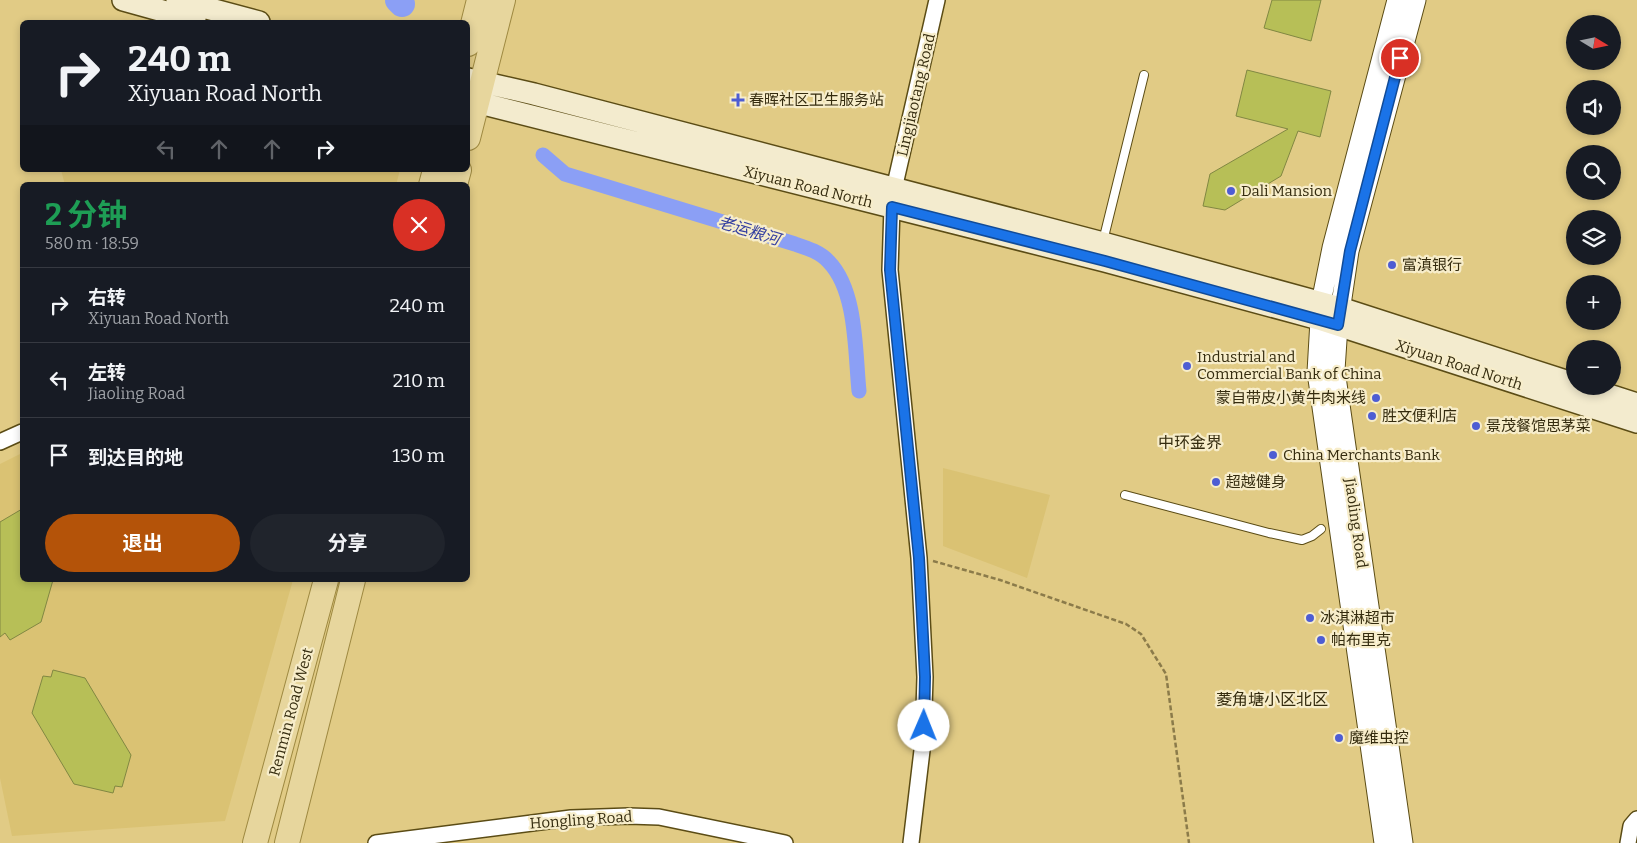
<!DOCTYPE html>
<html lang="zh">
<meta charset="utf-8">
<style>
body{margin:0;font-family:Bitter,"Noto Sans SC",serif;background:#20242c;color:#f1f3f6;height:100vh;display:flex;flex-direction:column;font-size:19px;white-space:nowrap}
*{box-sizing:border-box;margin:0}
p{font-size:16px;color:#9ea1a6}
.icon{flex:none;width:28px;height:28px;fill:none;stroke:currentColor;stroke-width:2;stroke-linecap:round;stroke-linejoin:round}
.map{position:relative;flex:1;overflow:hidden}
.side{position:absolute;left:20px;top:182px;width:450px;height:400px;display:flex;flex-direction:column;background:#171b24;border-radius:8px;box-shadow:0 2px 8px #0003}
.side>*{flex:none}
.guide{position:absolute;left:20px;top:20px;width:450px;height:152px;border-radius:8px;box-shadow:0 2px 8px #0003;background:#171b24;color:#f1f3f6;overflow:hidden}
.needle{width:32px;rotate:100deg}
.buttons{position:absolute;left:1566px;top:15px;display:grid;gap:10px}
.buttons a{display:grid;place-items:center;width:55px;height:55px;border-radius:50%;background:#171b24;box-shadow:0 2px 8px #0003;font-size:25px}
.pin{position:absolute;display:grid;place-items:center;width:42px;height:42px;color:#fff;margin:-21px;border:2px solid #fff;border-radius:50%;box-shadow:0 1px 5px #0007}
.me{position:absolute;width:55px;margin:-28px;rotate:1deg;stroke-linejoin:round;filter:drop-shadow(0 0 4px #0008)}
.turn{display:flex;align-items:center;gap:18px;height:105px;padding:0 25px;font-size:22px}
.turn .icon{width:65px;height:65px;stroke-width:2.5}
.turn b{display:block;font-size:35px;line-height:42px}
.lanes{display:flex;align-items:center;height:48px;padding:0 25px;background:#0003;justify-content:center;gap:25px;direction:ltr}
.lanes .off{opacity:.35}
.round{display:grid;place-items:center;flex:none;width:52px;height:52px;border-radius:26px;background:#20242c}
.summary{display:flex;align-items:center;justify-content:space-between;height:85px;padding:0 25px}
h1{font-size:30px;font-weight:700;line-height:38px;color:#1e9e55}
.button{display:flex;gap:10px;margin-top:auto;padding:10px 25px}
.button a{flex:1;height:58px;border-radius:30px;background:#b45309;color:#fff;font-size:20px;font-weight:700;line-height:58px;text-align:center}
.button a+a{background:#20242c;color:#f1f3f6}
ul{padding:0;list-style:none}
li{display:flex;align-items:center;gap:15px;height:75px;padding:0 25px;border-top:1px solid #363941}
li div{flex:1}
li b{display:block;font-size:19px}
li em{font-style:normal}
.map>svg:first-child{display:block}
</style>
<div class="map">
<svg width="1637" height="843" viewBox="0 0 1637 843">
<rect width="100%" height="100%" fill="#e1cb85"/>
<path fill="#dac273" d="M61,170h339l-4,15h-331z
M22,453v127h271l-68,241 -213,15 -12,-58v-314z
M943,468l107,27 -23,83 -84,-32z"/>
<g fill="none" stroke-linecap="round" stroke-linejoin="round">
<path stroke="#8b9ff5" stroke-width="15" d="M543,155l22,19 230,70c12,4 25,8 34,18 28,29 26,90 30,129"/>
<path stroke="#8b9ff5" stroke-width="26" d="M398,0l4,4"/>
</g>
<path fill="#b7bf57" stroke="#818742" d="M1272,0h49l-10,41 -47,-13z
M1247,70l84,21 -11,46 -22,-6 -17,45 -56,34 -22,-4 7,-32 78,-45 -52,-13z
M22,509v71h31l-12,42 -31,18 -5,-7 -5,4v-115z
M53,670l32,8 46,77 -9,32 -7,-1 -2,7 -39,-9 -42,-71 11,-37 8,1z"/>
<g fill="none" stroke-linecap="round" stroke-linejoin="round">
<g stroke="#5b4c15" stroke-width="10">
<path id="service" d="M1103,241l41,-166
M1125,495l144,38 33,7 10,-4 9,-7"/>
</g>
<g stroke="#5b4c15" stroke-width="18">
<path id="minor" d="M894,189l43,-189
M892,207l-2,63 29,288 6,119 -2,65 -12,101
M0,442l22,-10
M376,843l195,-25 58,-2 30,1 126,26
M1628,843l3,-17 6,-7"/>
</g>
<g stroke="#5b4c15" stroke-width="21">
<path id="tertiary" d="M1384,843l-67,-471 4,-69 11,-55 65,-248
M1403,843l-68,-473 3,-45 11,-74 67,-251"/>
</g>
<g stroke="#5b4c15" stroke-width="24">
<path id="secondary" d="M123,0l72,20
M177,0l82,22
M468,79l66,15 569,149 237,65 235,76
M468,100l637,161 214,58 318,103
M1581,386l56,18"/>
</g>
<g stroke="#9e8941" stroke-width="26">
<path id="primary" d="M468,44l11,-44
M468,138l35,-138
M431,185l4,-15
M455,185l4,-15
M255,843l71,-263
M287,843l66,-263"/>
</g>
<path stroke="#8b7b4a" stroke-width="2.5" stroke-dasharray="5 2.5" stroke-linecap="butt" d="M933,561l67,19 126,44 15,10 25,40 23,169"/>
<use href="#service" stroke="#fff" stroke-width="8"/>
<use href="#minor" stroke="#fff" stroke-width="15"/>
<use href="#tertiary" stroke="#fff" stroke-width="19"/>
<use href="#secondary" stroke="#f3ebce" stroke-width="21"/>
<use href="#primary" stroke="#e7d69d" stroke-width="24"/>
</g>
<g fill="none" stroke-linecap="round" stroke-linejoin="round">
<g stroke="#114b97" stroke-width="12">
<path id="route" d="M924,726l1,-49 -6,-119 -29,-288 2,-63 213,54 233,64 12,-74 50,-193"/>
</g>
<use href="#route" stroke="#1a73e8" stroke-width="9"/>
</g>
<g fill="#4e5dd3" stroke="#f7edca" stroke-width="2">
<path d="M735.5 92.5h5v5h5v5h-5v5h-5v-5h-5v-5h5z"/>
<circle cx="1231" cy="191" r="5"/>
<circle cx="1392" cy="265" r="5"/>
<circle cx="1187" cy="366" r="5"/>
<circle cx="1376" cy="398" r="5"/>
<circle cx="1372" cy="416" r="5"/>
<circle cx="1476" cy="426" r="5"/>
<circle cx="1273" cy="455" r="5"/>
<circle cx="1216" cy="482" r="5"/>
<circle cx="1310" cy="618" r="5"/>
<circle cx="1321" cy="640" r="5"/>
<circle cx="1339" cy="738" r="5"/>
</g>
<g text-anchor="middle" stroke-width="4.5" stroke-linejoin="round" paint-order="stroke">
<g font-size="15" fill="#342b0e" stroke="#f7edca">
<text transform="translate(916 95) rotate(-77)" y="5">Lingjiaotang Road</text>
<text transform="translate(808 187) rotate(14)" y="5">Xiyuan Road North</text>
<text transform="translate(1459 365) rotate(18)" y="5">Xiyuan Road North</text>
<text transform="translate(1356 523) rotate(82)" y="5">Jiaoling Road</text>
<text transform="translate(291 712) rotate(-75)" y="5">Renmin Road West</text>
<text transform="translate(581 820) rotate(-4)" y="5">Hongling Road</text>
</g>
<g font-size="15" fill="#342b0e" stroke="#f7edca" text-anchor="start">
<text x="749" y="105">春晖社区卫生服务站</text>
<text x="1241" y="196">Dali Mansion</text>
<text x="1402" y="270">富滇银行</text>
<text x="1197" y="362">Industrial and<tspan x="1197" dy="17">Commercial Bank of China</tspan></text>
<text x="1366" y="403" text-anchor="end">蒙自带皮小黄牛肉米线</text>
<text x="1382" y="421">胜文便利店</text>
<text x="1486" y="431">景茂餐馆思茅菜</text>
<text x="1283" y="460">China Merchants Bank</text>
<text x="1226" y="487">超越健身</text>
<text x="1320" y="623">冰淇淋超市</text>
<text x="1331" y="645">帕布里克</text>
<text x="1349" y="743">魔维虫控</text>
</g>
<g font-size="16" font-style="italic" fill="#343ea0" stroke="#f7edca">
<text transform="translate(749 230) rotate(17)" y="6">老运粮河</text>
</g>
<g font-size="16" fill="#342b0e" stroke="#f7edca">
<text x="1190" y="448">中环金界</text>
<text x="1272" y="705">菱角塘小区北区</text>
</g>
</g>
</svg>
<div class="buttons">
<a><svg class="needle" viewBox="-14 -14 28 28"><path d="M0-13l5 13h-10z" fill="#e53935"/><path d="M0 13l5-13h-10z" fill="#9ea1a6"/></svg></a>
<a><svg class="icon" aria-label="sound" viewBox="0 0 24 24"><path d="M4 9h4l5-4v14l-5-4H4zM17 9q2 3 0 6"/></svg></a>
<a><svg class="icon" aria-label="search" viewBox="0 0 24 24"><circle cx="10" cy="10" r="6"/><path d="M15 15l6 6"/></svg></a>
<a><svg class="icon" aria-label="layers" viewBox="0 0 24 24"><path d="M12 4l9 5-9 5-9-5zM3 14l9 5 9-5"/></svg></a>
<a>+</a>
<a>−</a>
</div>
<div class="pin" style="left:1400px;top:58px;background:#d93025"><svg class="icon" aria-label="arrive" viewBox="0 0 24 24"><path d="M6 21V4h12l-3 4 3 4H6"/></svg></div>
<svg class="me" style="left:924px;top:726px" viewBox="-20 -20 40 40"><circle r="19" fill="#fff"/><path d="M0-13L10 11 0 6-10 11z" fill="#1a73e8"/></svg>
<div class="guide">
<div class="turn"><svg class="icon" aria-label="right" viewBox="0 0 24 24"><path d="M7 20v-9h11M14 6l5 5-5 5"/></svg><div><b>240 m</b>Xiyuan Road North</div></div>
<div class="lanes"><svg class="icon off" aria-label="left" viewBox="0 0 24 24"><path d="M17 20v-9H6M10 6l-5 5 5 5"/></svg><svg class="icon off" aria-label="ahead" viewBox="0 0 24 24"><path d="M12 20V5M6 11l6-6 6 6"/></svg><svg class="icon off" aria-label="ahead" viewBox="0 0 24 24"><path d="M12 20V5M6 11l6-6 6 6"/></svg><svg class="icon" aria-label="right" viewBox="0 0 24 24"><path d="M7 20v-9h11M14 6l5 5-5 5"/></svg></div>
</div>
<section class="side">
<div class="summary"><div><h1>2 分钟</h1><p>580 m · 18:59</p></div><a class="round" style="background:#d93025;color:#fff"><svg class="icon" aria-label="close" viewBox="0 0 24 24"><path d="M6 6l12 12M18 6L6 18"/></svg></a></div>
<ul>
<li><svg class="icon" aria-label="right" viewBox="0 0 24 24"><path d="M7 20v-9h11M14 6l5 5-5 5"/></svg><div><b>右转</b><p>Xiyuan Road North</p></div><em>240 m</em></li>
<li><svg class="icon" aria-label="left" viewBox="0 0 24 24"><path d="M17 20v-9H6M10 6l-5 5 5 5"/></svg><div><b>左转</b><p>Jiaoling Road</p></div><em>210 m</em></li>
<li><svg class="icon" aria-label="arrive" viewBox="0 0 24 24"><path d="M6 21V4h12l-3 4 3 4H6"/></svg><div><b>到达目的地</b></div><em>130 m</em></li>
</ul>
<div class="button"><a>退出</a><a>分享</a></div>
</section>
</div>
